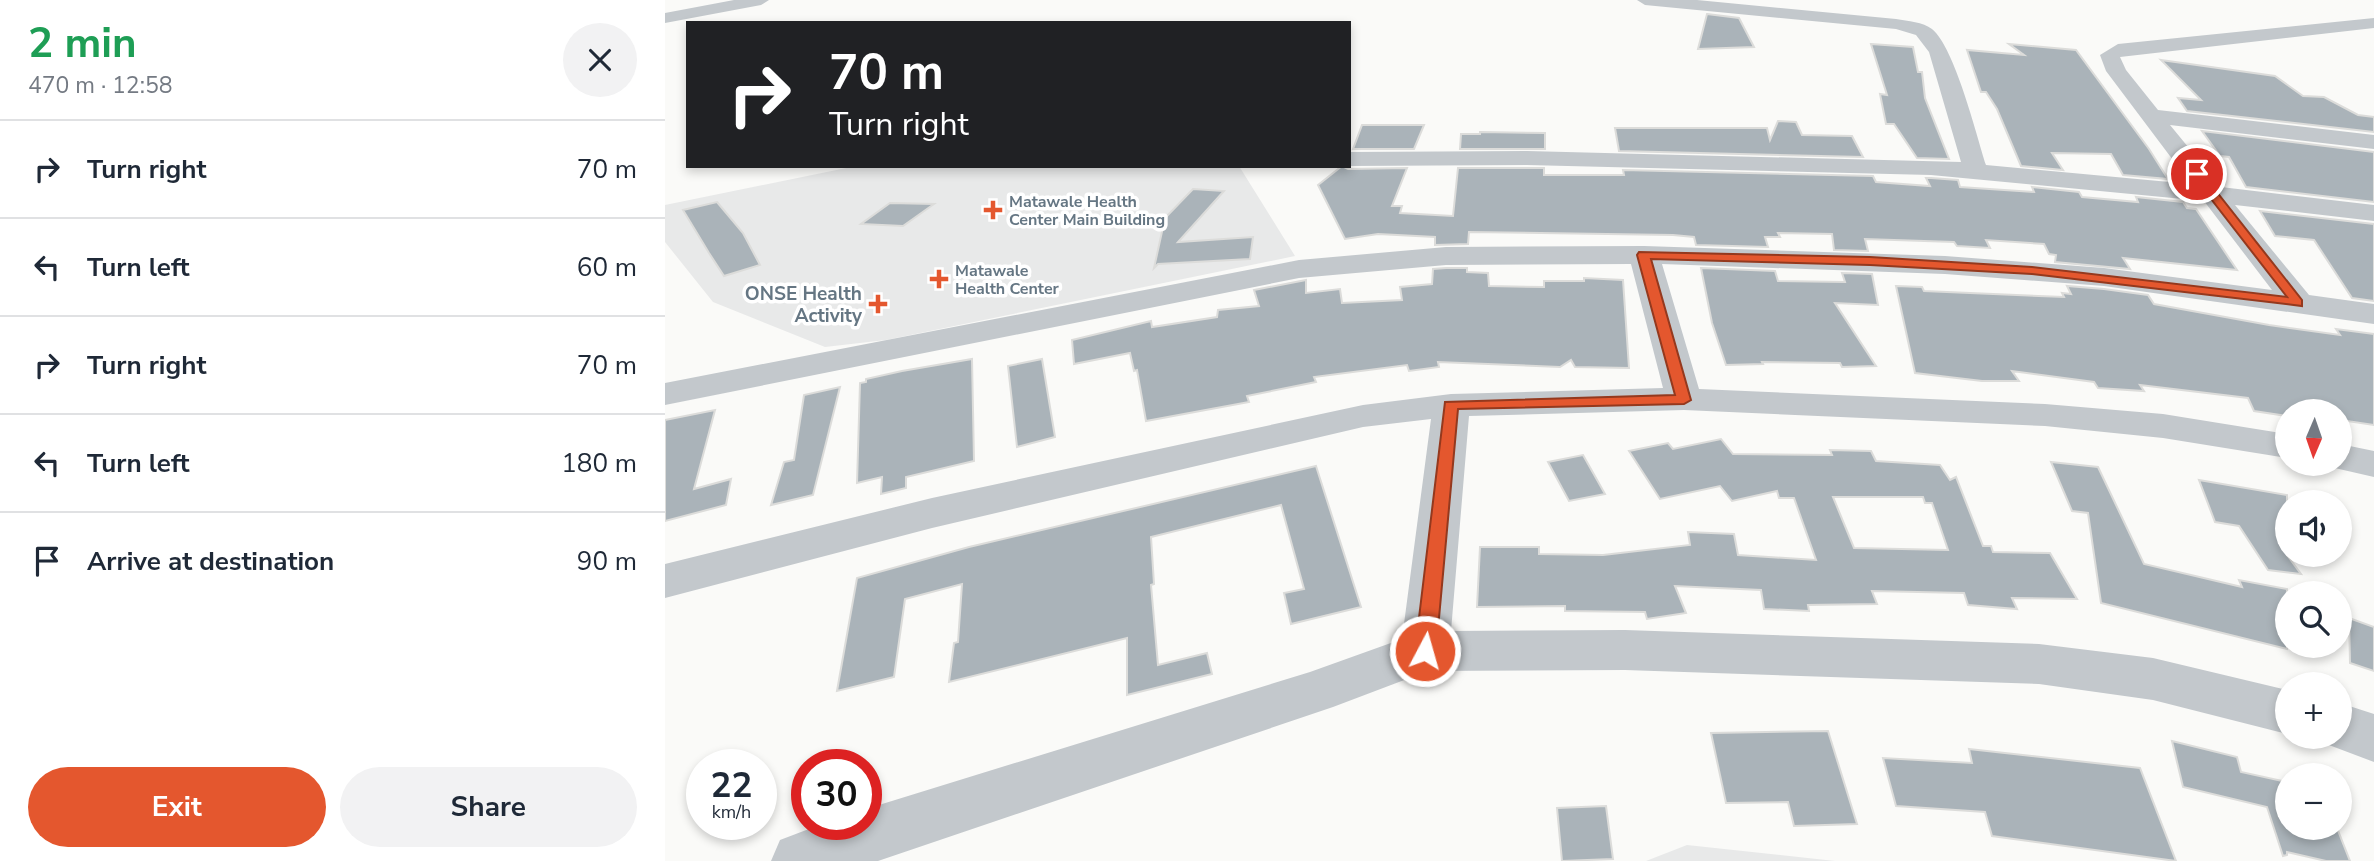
<!DOCTYPE html>
<meta charset="utf-8">
<style>
body{margin:0;font-family:"Nunito Sans",sans-serif;background:#f2f2f3;color:#1f2937;height:100vh;display:flex;flex-direction:column;font-size:26px;white-space:nowrap}
*{box-sizing:border-box;margin:0}
p{font-size:23px;color:#747a83}
.icon{flex:none;width:38px;height:38px;fill:none;stroke:currentColor;stroke-width:2;stroke-linecap:round;stroke-linejoin:round}
.map{position:relative;flex:1;overflow:hidden}
.side{display:flex;flex-direction:column;background:#fff;width:665px}
.side>*{flex:none}
.top-card{position:absolute;left:21px;top:21px;width:665px;height:147px;border-radius:0px;box-shadow:0 4px 10px #0003;background:#202124;color:#fff;overflow:hidden}
.needle{width:46px;rotate:182deg}
.controls{position:absolute;left:1610px;top:399px;display:grid;gap:14px}
.controls a{display:grid;place-items:center;width:77px;height:77px;border-radius:50%;background:#fff;box-shadow:0 4px 10px #0003;font-size:35px}
.speed{position:absolute;left:21px;top:749px;display:flex;gap:14px;font-size:35px;font-weight:700;text-align:center}
.speed>*{display:grid;place-content:center;width:91px;height:91px;border-radius:50%;background:#fff;box-shadow:0 4px 10px #0003;line-height:1}
.speed small{font-size:18px;font-weight:400}
.speed .limit{border:10px solid #d22;background:#fff;color:#111}
.pin{position:absolute;display:grid;place-items:center;width:60px;height:60px;color:#fff;margin:-30px;border:4px solid #fff;border-radius:50%;box-shadow:0 2px 7px #0007}
.me{position:absolute;width:77px;margin:-38px;rotate:6deg;stroke-linejoin:round;filter:drop-shadow(0 0 5px #0008)}
.turn{display:flex;align-items:center;gap:24px;height:147px;padding:0 28px;font-size:32px}
.turn .icon{width:91px;height:91px;stroke-width:2.5}
.turn b{display:block;font-size:49px;line-height:60px}
.round{display:grid;place-items:center;flex:none;width:74px;height:74px;border-radius:37px;background:#f2f2f3}
.headline{display:flex;align-items:center;justify-content:space-between;height:119px;padding:0 28px}
h1{font-size:42px;font-weight:700;line-height:52px;color:#1e9e55}
.action{display:flex;gap:14px;margin-top:auto;padding:14px 28px}
.action a{flex:1;height:80px;border-radius:42px;background:#e4572e;color:#fff;font-size:28px;font-weight:700;line-height:80px;text-align:center}
.action a+a{background:#f2f2f3;color:#1f2937}
ul{padding:0;list-style:none}
li{display:flex;align-items:center;gap:21px;height:98px;padding:0 28px;border-top:2px solid #e0e1e3}
li div{flex:1}
li b{display:block;font-size:26px}
li em{font-style:normal}
main{display:flex;flex:1;min-height:0}
.map>svg:first-child{display:block}
</style>
<main>
<section class="side">
<div class="headline"><div><h1>2 min</h1><p>470 m · 12:58</p></div><a class="round"><svg class="icon" aria-label="close" viewBox="0 0 24 24"><path d="M6 6l12 12M18 6L6 18"/></svg></a></div>
<ul>
<li><svg class="icon" aria-label="right" viewBox="0 0 24 24"><path d="M7 20v-9h11M14 6l5 5-5 5"/></svg><div><b>Turn right</b></div><em>70 m</em></li>
<li><svg class="icon" aria-label="left" viewBox="0 0 24 24"><path d="M17 20v-9H6M10 6l-5 5 5 5"/></svg><div><b>Turn left</b></div><em>60 m</em></li>
<li><svg class="icon" aria-label="right" viewBox="0 0 24 24"><path d="M7 20v-9h11M14 6l5 5-5 5"/></svg><div><b>Turn right</b></div><em>70 m</em></li>
<li><svg class="icon" aria-label="left" viewBox="0 0 24 24"><path d="M17 20v-9H6M10 6l-5 5 5 5"/></svg><div><b>Turn left</b></div><em>180 m</em></li>
<li><svg class="icon" aria-label="arrive" viewBox="0 0 24 24"><path d="M6 21V4h12l-3 4 3 4H6"/></svg><div><b>Arrive at destination</b></div><em>90 m</em></li>
</ul>
<div class="action"><a>Exit</a><a>Share</a></div>
</section>
<div class="map">
<svg width="1709" height="861" viewBox="0 0 1709 861">
<rect width="100%" height="100%" fill="#fafaf8"/>
<path fill="#e8e9e9" d="M191,166h383l56,90 -409,84 -61,7 -112,-45 -48,-60v-37z
M1022,845l148,16h-189z"/>
<path fill="#aab3b9" stroke="#dcdcda" stroke-width="2" fill-rule="evenodd" d="M1042,14l32,4 15,29 -56,2z
M1206,44l42,3 5,25h4l3,26 24,61 -32,-1 -23,-34h-8l-6,-30 7,1z
M1344,44l67,6 73,99 19,30 -45,-4 -12,-21 -59,-1 11,17 -42,-4 -24,-57 -11,-17h-5l-14,-42 57,5z
M1496,60l114,16 28,20 21,1 34,18 16,2v15l-187,-21 -9,-13 23,2z
M1113,121l18,1 6,13 50,1 11,21 -244,-6 -4,-23h152l3,12z
M697,125h62l-10,24h-61z
M1537,131l172,21v50l-128,-15 -17,-30 -9,-1z
M815,132l65,1v16h-85l1,-15h19z
M677,166l6,3 59,-1 -15,38h10l-2,7 53,3 5,-48h86v7h80l-1,-5 250,6 3,6 54,4 -4,-8h5l27,2 2,7 74,5 -2,-5 47,5 3,5 56,5 -2,-5 47,5 4,6 9,1 41,61 -114,-12 7,11 -75,-7 1,-7 -7,-1 -5,-10 -58,-4 4,8 -33,-2 -3,-4 -89,-3 3,12 -34,-1 -2,-16 -54,-1 2,4h-15l3,10 -72,-2 -2,-8 -21,-2 -204,-3 -1,12 -33,1v-8l-57,-3 -33,5 -27,-54z
M528,189l31,2 -46,51 75,-5 -3,22 -92,5 -4,4 11,-50z
M52,202l26,31 17,32 -36,11 -15,-23 -26,-43z
M225,203l44,1 -31,22 -42,-2z
M1595,211l114,13v77l-22,-3 -38,-58 -39,-4z
M781,268h21v4l21,1 1,13 55,1v-6h40v-3l39,2 6,88 -54,-1 -4,-7 -11,7 -122,-5 1,5 -30,4 -2,-6 -93,12 2,5 -69,14 2,6 -103,19 -9,-51 -3,1 -4,-18 -56,11 -2,-24 79,-19 1,6 65,-10 1,-7 41,-4 -5,-16 52,-10v13l34,-4 2,14 60,-3 -2,-13 32,-3 1,-15z
M1036,268l74,3 3,10 67,1 -3,-9 30,1 6,31 -43,-2 41,63 -34,1 -2,-4 -78,-1 1,2 -37,1 -14,-42z
M1231,286l26,1 2,4 140,6 -2,-4 9,1 -4,-8 37,3 44,6 6,9 115,21 71,10 -4,-6 38,5v91l-34,-5v-9h-53v5l-33,-5 -6,-13 -108,-13 4,6 -46,-3 -4,-6 -82,-11 7,10h-37l-67,-8z
M307,359l2,102 -68,16v11l-25,6 1,-17 -25,6 3,-100 6,-1v-3l36,-8z
M377,359l13,78 -38,10 -9,-81z
M175,387l-27,108 -42,10 13,-43 10,-2 10,-65z
M50,410l-21,79 37,-10 -5,26 -61,16v-101z
M1056,439l12,15 99,1 -2,-5 41,1 5,10 64,4 10,15 6,-3 27,69h8l2,6 57,1 27,46 -65,-1 5,11 -49,-4 -4,-12 -92,-2 5,13 -69,1 1,6 -45,-2 -3,-19 -86,-4 11,27 -39,6 -2,-7 -80,-1v-5l-88,1 3,-60h59v7l64,1 87,-10 -2,-13 46,2 4,21 78,5 -22,-62h-15l-2,-7 -45,10 -12,-15 -60,13 -31,-48 39,-8 5,6zM1168,497h90l2,6h7l16,47 -94,-2z
M918,455l22,39 -36,7 -21,-39z
M1386,462l47,5 46,97 98,23 -3,-7 48,9v60l-186,-46 -13,-90 -16,-2z
M651,466l45,141 -70,17 -7,-31 20,-4 -23,-84 -130,32 3,47 -3,1 7,80 49,-12 5,21 -85,21v-57l-178,44 5,-39 4,-1 4,-58 -57,15 -11,78 -57,14 20,-113 112,-31z
M1534,480l88,15v60l14,19 -33,-4 -29,-44 -24,-4z
M1684,618l25,9v44l-24,-8z
M1163,731l29,93 -63,2 -6,-24 -62,1 -15,-70z
M1507,741l65,16 4,15 46,10v46h50l13,33h-24l-39,-9v3l-4,1 -16,-49 -84,-20z
M1304,749l171,19 36,93 -184,-25 -7,-24 -89,-6 -13,-48 89,5z
M941,806l7,53 -51,2 -5,-53z"/>
<g fill="none" stroke-linecap="round" stroke-linejoin="round">
<path fill="#c3c8cc" fill-rule="evenodd" d="M69,0h35l-8,5 -96,18v-10z
M972,0h60l199,19c12,2 27,3 36,10 23,19 44,105 54,136l205,19 -85,-113 -6,-16 18,-11 256,-26v10l-254,29 6,13 32,40 216,25v14l-204,-24 51,62 153,18v16l-139,-16 74,90 65,9v20l-270,-38 -159,-12 -283,-10 37,125 346,15 118,10 124,20v24l-124,-20 -118,-12 -361,-16 -215,6 -18,215 174,-1 414,14 114,14 134,32v44l-134,-34 -114,-16 -414,-14 -197,1 -95,36 -455,154h-107l9,-21 42,-16h44v-15l444,-137 92,-33 29,-220 -68,8 -431,101 -267,70v-34l267,-66 431,-93 88,-11 212,-6 -32,-124 -185,1 -147,13 -634,127v-22l634,-123 147,-13 198,-1 301,10 159,12 168,22 -68,-89 -273,-26 -404,-10 -178,1h-1l1,-14 178,-1 434,11 -32,-110 -13,-17 -20,-6 -251,-24z
M1675,444l34,7v26l-48,-11 -2,-2h16z
M1675,703l34,11v48l-53,-20 -3,-5h22z"/>
</g>
<path fill="#e4572e" stroke="#94391e" stroke-width="2" d="M1529,172h7l101,128v6l-270,-32 -162,-9 -219,-6 40,141 -7,4 -226,5 -22,242 -3,6 -8,2 -7,-2 -3,-6 30,-249 230,-7 -38,-140 2,-3 231,5 162,10 255,30 -93,-120z"/>
<g fill="#e4572e" stroke="#fff" stroke-width="2.5">
<path d="M324.5 199.5h7v7h7v7h-7v7h-7v-7h-7v-7h7z"/>
<path d="M270.5 268.5h7v7h7v7h-7v7h-7v-7h-7v-7h7z"/>
<path d="M209.5 293.5h7v7h7v7h-7v7h-7v-7h-7v-7h7z"/>
</g>
<g text-anchor="middle" stroke-width="7" stroke-linejoin="round" paint-order="stroke">
<g font-size="16" font-weight="bold" fill="#657683" stroke="#fff" text-anchor="start">
<text x="344" y="207">Matawale Health<tspan x="344" dy="18">Center Main Building</tspan></text>
<text x="290" y="276">Matawale<tspan x="290" dy="18">Health Center</tspan></text>
</g>
<g font-size="19" font-weight="bold" fill="#657683" stroke="#fff" text-anchor="end">
<text x="197" y="300">ONSE Health<tspan x="197" dy="22">Activity</tspan></text>
</g>
</g>
</svg>
<div class="controls">
<a><svg class="needle" viewBox="-14 -14 28 28"><path d="M0-13l5 13h-10z" fill="#e53935"/><path d="M0 13l5-13h-10z" fill="#747a83"/></svg></a>
<a><svg class="icon" aria-label="sound" viewBox="0 0 24 24"><path d="M4 9h4l5-4v14l-5-4H4zM17 9q2 3 0 6"/></svg></a>
<a><svg class="icon" aria-label="search" viewBox="0 0 24 24"><circle cx="10" cy="10" r="6"/><path d="M15 15l6 6"/></svg></a>
<a>+</a>
<a>−</a>
</div>
<div class="speed"><div>22<small>km/h</small></div><div class="limit">30</div></div>
<div class="pin" style="left:1532px;top:174px;background:#d93025"><svg class="icon" aria-label="arrive" viewBox="0 0 24 24"><path d="M6 21V4h12l-3 4 3 4H6"/></svg></div>
<svg class="me" style="left:760px;top:651px" viewBox="-20 -20 40 40"><circle r="17" fill="#e4572e" stroke="#fff" stroke-width="3"/><path d="M0-11L8 9 0 5-8 9z" fill="#fff"/></svg>
<div class="top-card">
<div class="turn"><svg class="icon" aria-label="right" viewBox="0 0 24 24"><path d="M7 20v-9h11M14 6l5 5-5 5"/></svg><div><b>70 m</b>Turn right</div></div>
</div>
</div>
</main>
